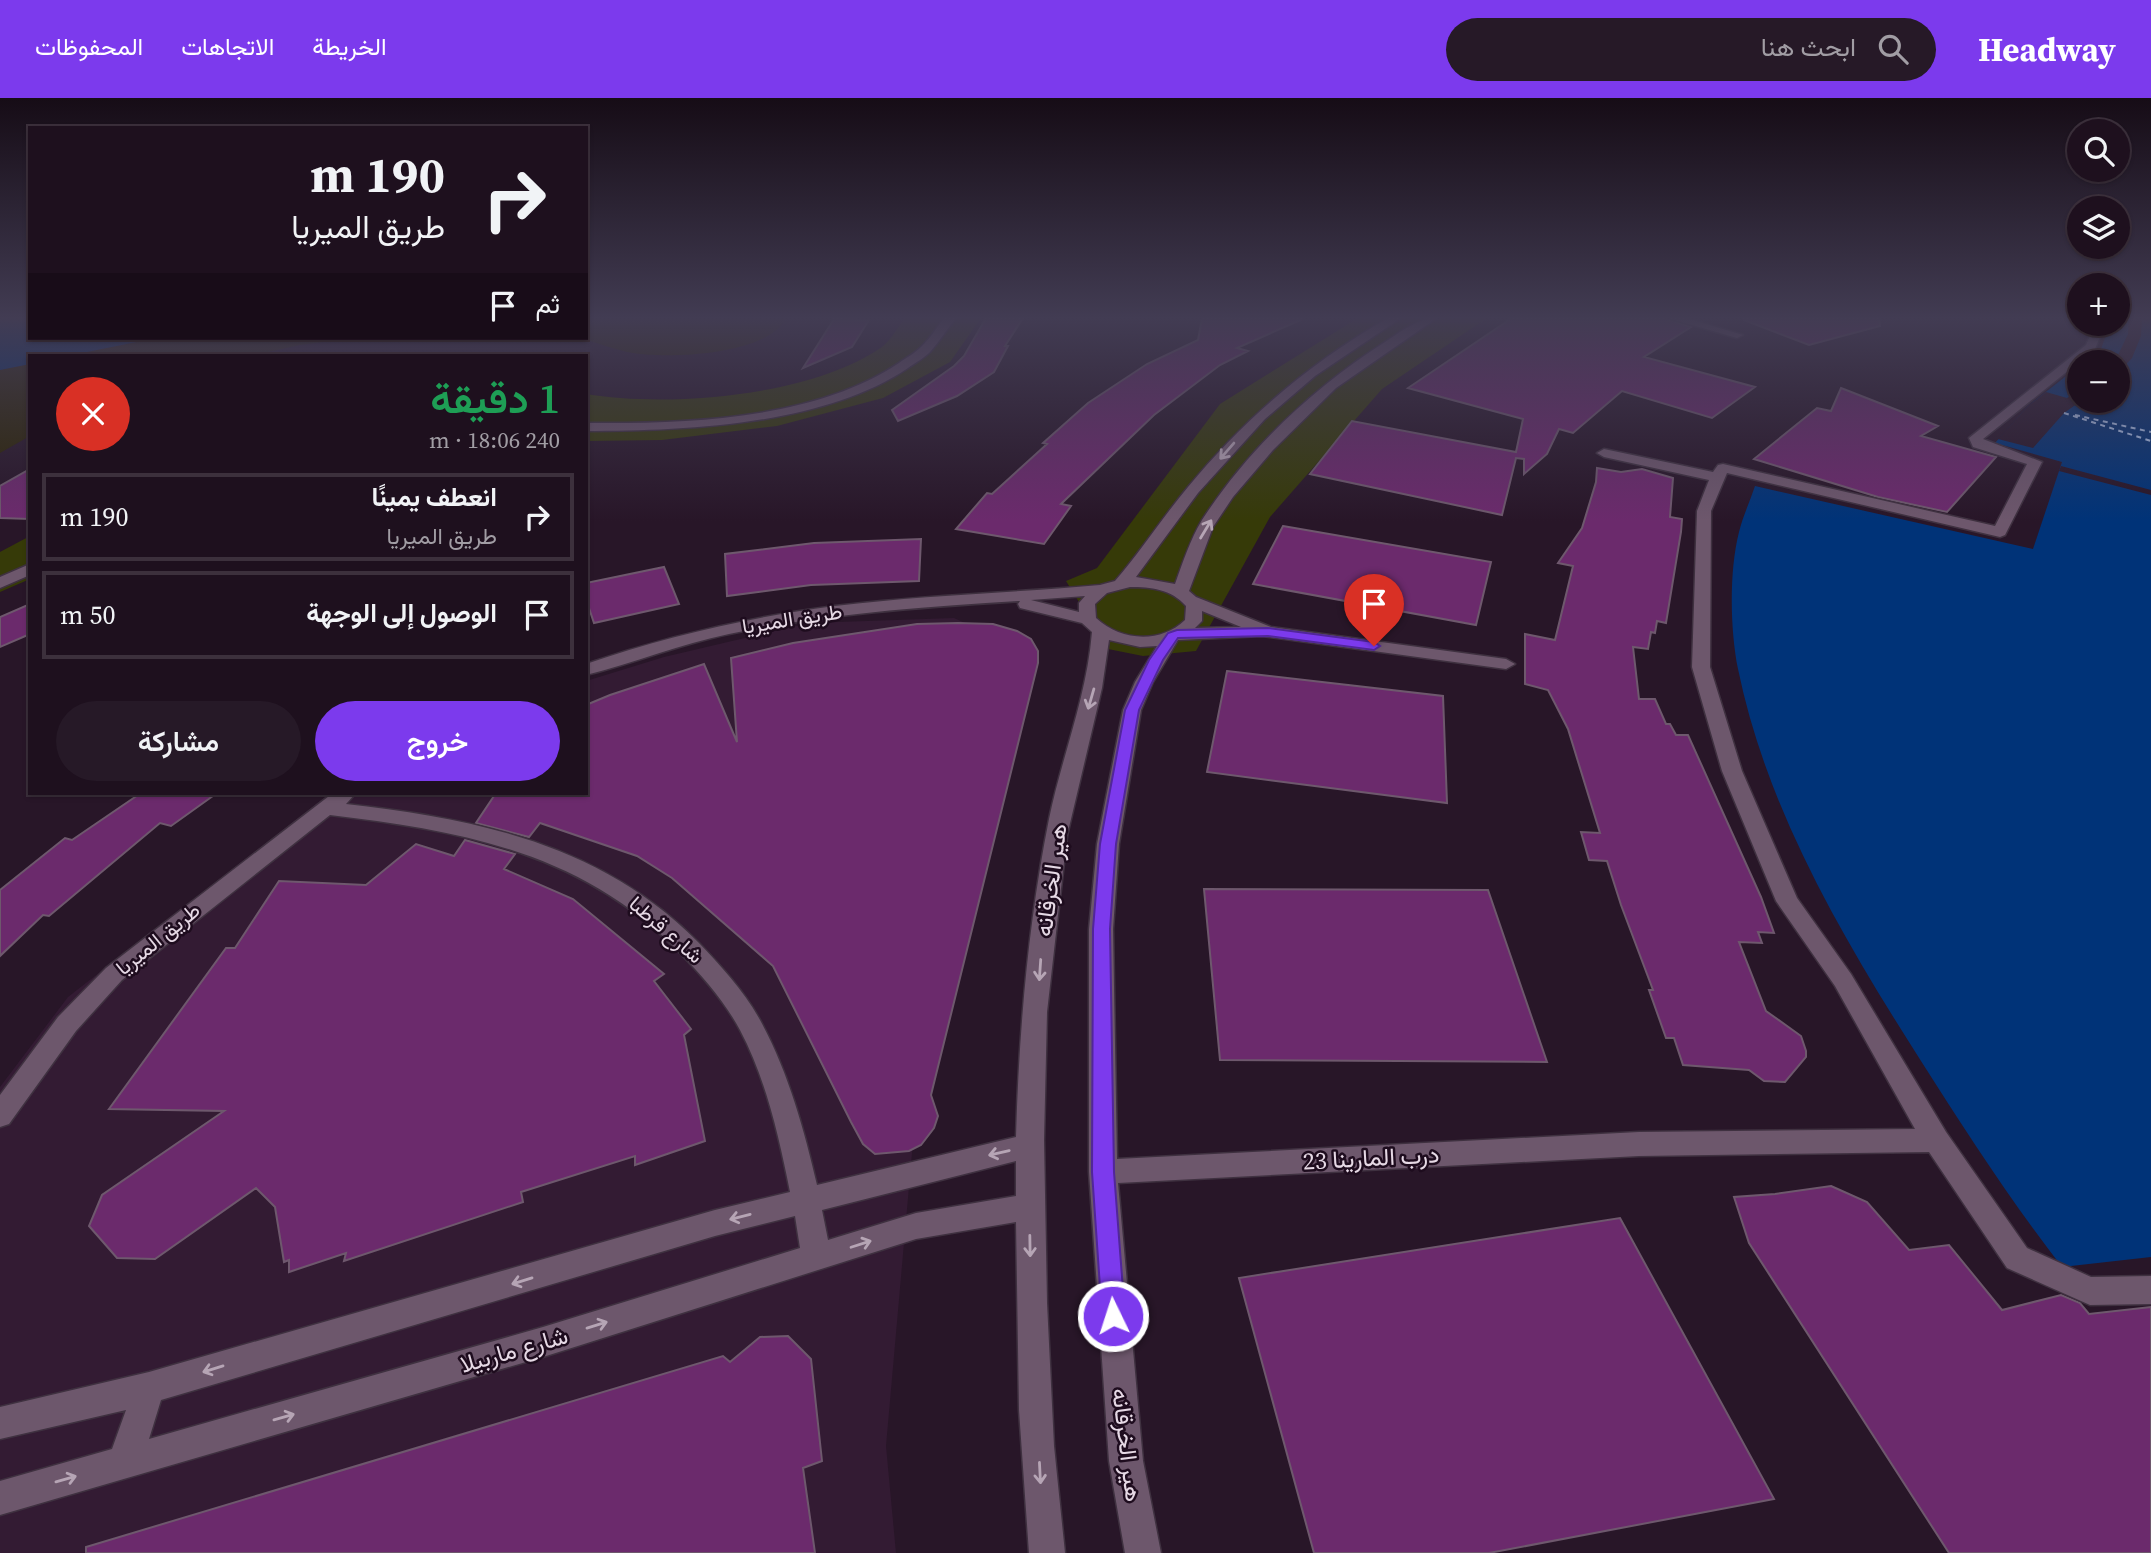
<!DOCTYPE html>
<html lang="ar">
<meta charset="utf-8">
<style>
body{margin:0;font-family:"Source Serif 4",Vazirmatn,serif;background:#261927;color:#f1f3f6;direction:rtl;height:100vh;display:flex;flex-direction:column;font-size:26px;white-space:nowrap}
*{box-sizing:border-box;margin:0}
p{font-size:23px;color:#a19da4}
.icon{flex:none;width:38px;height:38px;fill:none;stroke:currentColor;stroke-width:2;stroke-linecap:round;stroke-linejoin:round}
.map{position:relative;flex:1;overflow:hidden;direction:ltr}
.side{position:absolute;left:28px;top:256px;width:560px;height:441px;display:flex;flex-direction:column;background:#1e101e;border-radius:0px;box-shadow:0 2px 5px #0004,0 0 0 2px #3c303c;direction:rtl}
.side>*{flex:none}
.guide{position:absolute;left:28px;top:28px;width:560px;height:214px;border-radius:0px;box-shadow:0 2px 5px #0004,0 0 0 2px #3c303c;direction:rtl;background:#1e101e;color:#f1f3f6;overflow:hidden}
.controls{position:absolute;left:2067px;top:21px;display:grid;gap:14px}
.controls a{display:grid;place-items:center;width:63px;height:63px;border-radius:50%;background:#1e101e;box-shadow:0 2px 5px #0004,0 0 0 2px #3c303c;font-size:35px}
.pin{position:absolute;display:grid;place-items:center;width:60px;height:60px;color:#fff;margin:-72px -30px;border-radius:50% 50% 50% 0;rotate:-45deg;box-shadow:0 0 7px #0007}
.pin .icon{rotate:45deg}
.me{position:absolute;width:77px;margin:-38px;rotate:356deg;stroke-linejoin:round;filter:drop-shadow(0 0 5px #0008)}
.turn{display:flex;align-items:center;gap:24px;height:147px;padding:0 28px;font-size:32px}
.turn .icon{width:91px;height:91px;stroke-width:2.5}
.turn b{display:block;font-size:49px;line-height:60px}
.then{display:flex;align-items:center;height:66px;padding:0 28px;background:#0003;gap:14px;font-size:26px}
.round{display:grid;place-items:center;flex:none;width:74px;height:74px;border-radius:37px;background:#261927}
.summary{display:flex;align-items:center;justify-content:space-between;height:119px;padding:0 28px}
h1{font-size:42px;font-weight:600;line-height:52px;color:#1e9e55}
.cta{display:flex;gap:14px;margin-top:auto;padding:14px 28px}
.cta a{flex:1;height:80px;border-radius:42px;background:#7c3aed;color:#fff;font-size:28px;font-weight:600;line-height:80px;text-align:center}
.cta a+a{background:#261927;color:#f1f3f6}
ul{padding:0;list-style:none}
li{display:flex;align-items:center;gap:21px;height:88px;margin:0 14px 10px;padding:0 14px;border:4px solid #3c303c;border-radius:0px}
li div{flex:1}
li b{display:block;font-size:26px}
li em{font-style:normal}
header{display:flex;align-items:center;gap:42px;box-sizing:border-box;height:98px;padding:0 35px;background:#7c3aed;color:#fff}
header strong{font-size:33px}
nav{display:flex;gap:38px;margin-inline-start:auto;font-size:24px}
.search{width:490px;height:63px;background:#261927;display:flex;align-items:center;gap:18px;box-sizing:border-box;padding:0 24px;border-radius:38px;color:#a19da4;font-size:26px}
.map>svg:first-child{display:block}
</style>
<header>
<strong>Headway</strong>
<div class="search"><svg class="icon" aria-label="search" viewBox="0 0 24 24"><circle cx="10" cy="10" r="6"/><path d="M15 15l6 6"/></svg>ابحث هنا</div>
<nav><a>الخريطة</a><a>الاتجاهات</a><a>المحفوظات</a></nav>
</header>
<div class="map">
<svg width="2151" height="1455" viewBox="0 0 2151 1455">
<rect width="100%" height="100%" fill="#281628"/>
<path fill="#331b33" d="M954,520l72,32 -111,469 -29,327 10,107h-896v-466l68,-90 262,-204h256v-112l78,-24 145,-34z"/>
<path fill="#363a08" d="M905,220h76l-31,44 -67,36 -106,28 -115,14 -76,1v-47c83,14 226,2 296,-47 9,-7 16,-20 23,-29z
M1358,220h129l-105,71 -112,128 -74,134 -53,5 -35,-7 -42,-68 31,-13 123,-164z
M30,438v43l-30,13v-40z"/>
<path fill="#2c2403" d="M586,220h200c-17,37 -118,41 -153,35 -18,-3 -35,-10 -52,-15h5z
M156,240h198l-54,7 -46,10h-182z
M30,266v72l-30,17v-83z"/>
<path fill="#003378" d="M0,220h30v20h126l-84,17h-42v9l-30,6z
M2118,220h33v939l-89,10c-51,-66 -96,-135 -141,-206 -77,-121 -154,-250 -183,-392 -8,-40 -9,-98 1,-137 4,-16 11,-31 16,-46l278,63 29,-87 -67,-19 33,-37 51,-40v35h39v-39h-34l17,-13 9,-25h8z"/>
<path fill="#281628" d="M2129,220h13l-1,18 -9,22 -14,15v-11h-7l7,-7 10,-21z
M2079,291l2,12 -17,12 -31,35 -35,-9 30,-33 18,-14 21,6z
M2061,368l90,24v5l-92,-24z"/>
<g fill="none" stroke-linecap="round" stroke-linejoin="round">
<path stroke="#b1ccf3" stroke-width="2" stroke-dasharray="5 4.5" stroke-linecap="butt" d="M2064,315l87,28
M2075,317l76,17"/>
</g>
<path fill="#6b2a6c" stroke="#6e586d" stroke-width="2" d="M986,220h37l-18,28h3l-14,26 -37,24 -59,25 -6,-11 62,-44 10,-10z
M1202,220h103l-68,30 11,3 -28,14 -66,50 -93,89 10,2 -27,38 -88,-15 31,-36 5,1 55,-50 -4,-1 45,-40 59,-39 51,-24z
M1512,220h153l26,9 -47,30 111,30 -43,31 -90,-27 -49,42 -14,-4 -12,25 -23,20v-15l-8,-1 -14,57 -192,-41 42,-53 164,31 7,-33 -115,-31z
M1744,220h135l1,8 -71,19 -65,-25z
M834,221l35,1 -17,27 -49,21z
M1841,290l97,38 -17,10 75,21 -49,55 -69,-15 -124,-38 63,-51 14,3z
M1597,370l24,4 21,-3 31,9 -3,39 12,2 -1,13 -15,91 -9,-2 -2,12 -4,-1 -3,17 -15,-2 6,52h16l11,25h4l6,11h12l73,162 13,36 -16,-1 4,11 -23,-1 27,69 35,25 5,15v6l-21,25 -21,-1 -15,-11 -66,-5 -9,-27h-8l-17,-48h4l-32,-85 -14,-44 -18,-1 -8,-28 19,1 -32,-104 -20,-39 -23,-6v-50l30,6 18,-74 -15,-3 24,-35 14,-46z
M30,371v50l-30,-1v-32z
M1283,428l208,36 -15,63 -223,-41z
M921,441l-2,42 -108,4 -84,11 -2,-42 89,-11z
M664,469l15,37 -85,19 -8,-24v-16z
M30,506v30l-30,13v-30z
M958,525l35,1 24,7 14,8 7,12v12l-107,432 7,21 -4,12 -13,17 -12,6 -34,3 -12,-10 -12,-22 -78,-156 -101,-88 -35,-22 -97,-33 -11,14 -53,-14 20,-30h90v-88l24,-10 94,-31 33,78 -6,-84 62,-15 124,-19z
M1227,573l216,25 4,107 -240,-31z
M141,695h76l-46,33 -11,-3 -111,93 -6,-1 -43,41v-66l65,-52 7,2z
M465,742l50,14 -11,15 69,30 91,75 -10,7 37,48 -7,6 21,106 -70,24v-9l-114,36 2,10 -179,59 2,-8 -57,19v-12l-5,2 -9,-55 -19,-19 -101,71 -38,-1 -28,-32 13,-31 122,-84 -115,-2 117,-161h9l44,-67 87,4 50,-41 38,12z
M1204,791l284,1 59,172 -327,-2z
M1831,1088l36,16 42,48 40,-5 53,65 59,-15 19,8 9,11 62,-7v246h-202l-200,-310 -15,-46 41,-3z
M1620,1120l154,281 -285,54h-175l-75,-275z
M788,1238l23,23 11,102 -19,7 12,85h-729v-6l637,-191 7,6 30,-25z"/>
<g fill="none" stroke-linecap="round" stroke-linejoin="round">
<g stroke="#3f3140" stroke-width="3">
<path id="minor" d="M944,220h12c-9,11 -17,24 -26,34 -6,6 -15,11 -22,16 -84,57 -223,63 -322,63v-8c99,1 228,-3 313,-60 7,-5 16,-10 22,-16 9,-8 16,-20 23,-29z
M1388,220h13l-86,58 -50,43 -67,74 -62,84 39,7c8,-22 15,-44 27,-64 46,-71 112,-133 183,-178 17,-11 33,-24 52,-24l-101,70 -63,62 -40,47 -20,30 -24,64 7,6 75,30 235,32 9,5 -9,5 -244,-33 -84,4 -25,42 -12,28 -22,134 -6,85 4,230 522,-27 276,-3 -80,-143 -59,-85 -54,-130 -30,-104 5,-156 12,-31 -105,-23 -7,-4 7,-4 109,23 5,-7 5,-1 272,62 32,-62 -54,-17 -4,-9 117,-93 9,-21h10l-10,25 -112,90 59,23 -37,73 -5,2 -273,-64 -16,38 -1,156 32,104 55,127 54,76 95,158 81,116 64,29 60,-1v28l-61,1 -83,-37 -78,-116 -290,4 -521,27 25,278 18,92h-36l-16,-92 -20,-289v-243l8,-85 26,-134 12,-28 22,-36 -17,1 -31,-7 -7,48 -35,148 -20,176 -3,128 3,163 7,143 11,107h-36l-10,-143 -3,-188 -100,17 -373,118 -543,158v-34l112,-32 14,-39 -126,29v-32l149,-35 566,-162 75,-18c-11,-55 -24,-113 -50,-162 -15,-28 -37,-53 -58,-75 -97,-102 -218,-124 -352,-140l-208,165 -46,51 -67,93 -9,3v-32l58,-78 48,-49 227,-175h23l-10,11c131,15 255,40 352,138 23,24 46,49 62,78 28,51 44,109 57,165l199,-48c3,-106 12,-213 33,-318 13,-63 38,-123 43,-187l-10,-9 -62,-15 -2,-4 2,-3c-98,6 -195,13 -291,33 -49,10 -95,29 -143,41v-11c81,-28 164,-47 249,-58 88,-11 177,-13 265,-21l15,-4c26,-30 47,-63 73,-94 56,-68 123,-125 200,-169zM1130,489c21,0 41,2 56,19l-1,14c-25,24 -64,21 -89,-2l-1,-14 12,-11zM1085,498l-6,7v9l-48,-12zM1202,513l39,16 -46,1 7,-7zM1016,1063v35l-100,17 -88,27 -6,-30zM795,1118l5,32 -257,79 -394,112 12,-39 554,-164z
M1668,220h18l57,17 -6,3z
M30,466v11l-30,13v-11z"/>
</g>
<use href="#minor" fill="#6d576c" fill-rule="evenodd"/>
</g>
<defs><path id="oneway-shaft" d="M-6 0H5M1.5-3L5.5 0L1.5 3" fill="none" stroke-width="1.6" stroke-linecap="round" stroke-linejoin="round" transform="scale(1.75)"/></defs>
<g stroke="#b6a5b5">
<use href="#oneway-shaft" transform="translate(1227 353) rotate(131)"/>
<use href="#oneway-shaft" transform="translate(1206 431) rotate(-59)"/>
<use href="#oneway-shaft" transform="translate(1091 601) rotate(106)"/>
<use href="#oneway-shaft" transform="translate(1040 872) rotate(94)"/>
<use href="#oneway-shaft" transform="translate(999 1055) rotate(167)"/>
<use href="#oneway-shaft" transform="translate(740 1119) rotate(166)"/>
<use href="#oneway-shaft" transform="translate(861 1146) rotate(-18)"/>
<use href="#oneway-shaft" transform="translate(1030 1148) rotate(89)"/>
<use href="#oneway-shaft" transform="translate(522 1183) rotate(163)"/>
<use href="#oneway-shaft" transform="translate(597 1227) rotate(-17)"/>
<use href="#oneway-shaft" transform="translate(213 1271) rotate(163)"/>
<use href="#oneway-shaft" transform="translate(284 1319) rotate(-16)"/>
<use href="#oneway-shaft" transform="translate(1040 1375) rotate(87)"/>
<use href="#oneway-shaft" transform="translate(66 1381) rotate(-16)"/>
</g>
<linearGradient id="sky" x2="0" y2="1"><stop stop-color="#160c16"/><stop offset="0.52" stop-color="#423c53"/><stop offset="1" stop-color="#423c53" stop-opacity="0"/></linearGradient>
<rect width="2151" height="423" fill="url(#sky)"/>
<path fill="#7c3aed" stroke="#51269a" stroke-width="2" d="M1268,530l106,14 6,4 -6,4 -106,-14 -90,2 -15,22 -24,50 -23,134 -6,85 4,243 11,144 -4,8 -8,3 -8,-3 -3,-8 -10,-144 1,-243 7,-85 25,-134 24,-50 19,-27 9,-3z"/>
<g text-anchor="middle" stroke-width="5" stroke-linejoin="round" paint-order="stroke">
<g font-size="21" fill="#e6d9e5" stroke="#1e0c1e">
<text transform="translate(792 521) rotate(-9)" y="7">طريق الميريا</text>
<text transform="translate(666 832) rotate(41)" y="7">شارع قرطبا</text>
<text transform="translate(158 841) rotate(-39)" y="7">طريق الميريا</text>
</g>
<g font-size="24" fill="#e6d9e5" stroke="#1e0c1e">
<text transform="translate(1051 782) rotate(-82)" y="8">هير الخرقانه</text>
<text transform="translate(1371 1060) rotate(-3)" y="8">درب المارينا 23</text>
<text transform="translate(514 1252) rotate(-16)" y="8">شارع ماربيلا</text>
<text transform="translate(1127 1347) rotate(83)" y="8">هير الخرقانه</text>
</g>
</g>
</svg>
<div class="controls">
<a><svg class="icon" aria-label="search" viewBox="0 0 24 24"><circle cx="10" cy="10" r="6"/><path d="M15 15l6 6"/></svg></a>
<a><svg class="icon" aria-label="layers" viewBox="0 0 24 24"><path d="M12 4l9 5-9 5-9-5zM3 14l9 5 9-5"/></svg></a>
<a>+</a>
<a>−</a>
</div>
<div class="pin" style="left:1374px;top:548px;background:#d93025"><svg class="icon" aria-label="arrive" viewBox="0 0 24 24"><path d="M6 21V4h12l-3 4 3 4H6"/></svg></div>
<svg class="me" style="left:1113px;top:1218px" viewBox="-20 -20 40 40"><circle r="17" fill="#7c3aed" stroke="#fff" stroke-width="3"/><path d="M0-11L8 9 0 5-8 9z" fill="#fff"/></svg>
<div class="guide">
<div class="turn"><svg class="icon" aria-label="right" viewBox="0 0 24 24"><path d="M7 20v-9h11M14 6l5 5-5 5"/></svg><div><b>190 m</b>طريق الميريا</div></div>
<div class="then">ثم<svg class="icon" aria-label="arrive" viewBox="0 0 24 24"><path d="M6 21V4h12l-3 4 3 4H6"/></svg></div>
</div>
<section class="side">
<div class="summary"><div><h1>1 دقيقة</h1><p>240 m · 18:06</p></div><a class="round" style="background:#d93025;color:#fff"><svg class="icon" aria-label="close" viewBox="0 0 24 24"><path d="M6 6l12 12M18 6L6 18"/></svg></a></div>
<ul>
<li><svg class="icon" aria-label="right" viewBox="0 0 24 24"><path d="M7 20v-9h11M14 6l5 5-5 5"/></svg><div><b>انعطف يمينًا</b><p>طريق الميريا</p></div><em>190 m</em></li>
<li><svg class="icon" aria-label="arrive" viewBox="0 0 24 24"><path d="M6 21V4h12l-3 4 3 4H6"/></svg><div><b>الوصول إلى الوجهة</b></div><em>50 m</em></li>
</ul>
<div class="cta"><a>خروج</a><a>مشاركة</a></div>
</section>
</div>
